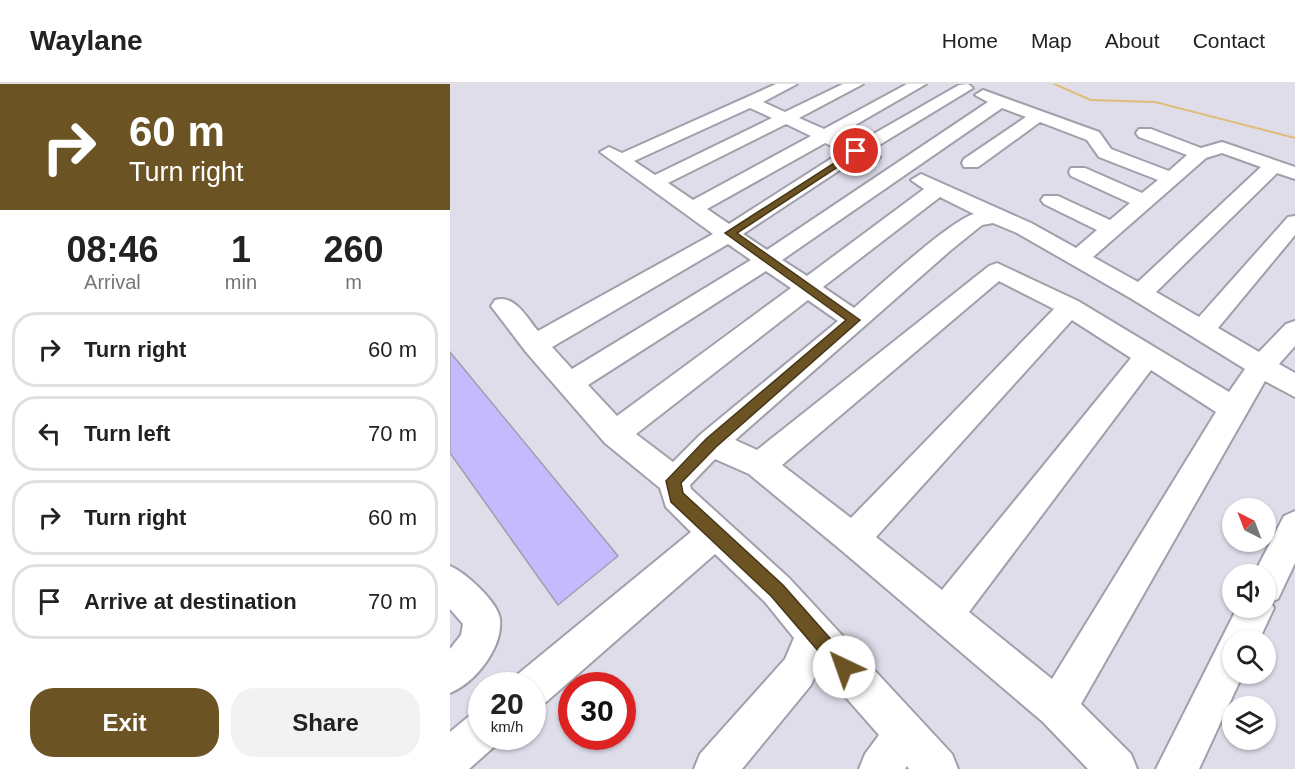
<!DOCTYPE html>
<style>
body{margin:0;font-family:Arial,sans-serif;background:#f2f2f2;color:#222;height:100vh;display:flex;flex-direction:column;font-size:22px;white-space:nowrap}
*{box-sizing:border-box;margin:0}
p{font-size:20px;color:#767676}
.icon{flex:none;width:33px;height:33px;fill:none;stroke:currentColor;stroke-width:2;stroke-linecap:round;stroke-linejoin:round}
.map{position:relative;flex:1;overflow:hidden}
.drawer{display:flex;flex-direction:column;background:#fff;width:450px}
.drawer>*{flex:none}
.guide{background:#6b5324;color:#fff;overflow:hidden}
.needle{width:39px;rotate:318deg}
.controls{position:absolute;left:772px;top:414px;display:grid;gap:12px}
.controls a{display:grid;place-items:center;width:54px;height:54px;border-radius:50%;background:#fff;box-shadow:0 2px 4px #0004;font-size:30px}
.speed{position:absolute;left:18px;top:588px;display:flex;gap:12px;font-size:30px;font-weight:700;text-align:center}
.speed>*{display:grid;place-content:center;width:78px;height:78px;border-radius:50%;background:#fff;box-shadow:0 2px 4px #0004;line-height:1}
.speed small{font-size:15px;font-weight:400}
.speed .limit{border:9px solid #d22;background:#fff;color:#111}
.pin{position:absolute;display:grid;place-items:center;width:51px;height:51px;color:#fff;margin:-26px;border:3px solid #fff;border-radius:50%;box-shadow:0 2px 6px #0007}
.me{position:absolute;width:66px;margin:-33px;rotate:318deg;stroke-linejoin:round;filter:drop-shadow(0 0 4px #0008)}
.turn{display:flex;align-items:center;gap:21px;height:126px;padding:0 30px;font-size:27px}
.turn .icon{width:78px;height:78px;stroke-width:2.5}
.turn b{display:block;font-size:42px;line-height:51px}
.eta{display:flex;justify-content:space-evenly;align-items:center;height:102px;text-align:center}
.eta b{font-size:36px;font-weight:800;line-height:42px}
.button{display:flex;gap:12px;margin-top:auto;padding:12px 30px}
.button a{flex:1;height:69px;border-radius:24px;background:#6b5324;color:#fff;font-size:24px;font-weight:800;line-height:69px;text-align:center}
.button a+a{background:#f2f2f2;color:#222}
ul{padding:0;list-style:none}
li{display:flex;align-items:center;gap:18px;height:75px;margin:0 12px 9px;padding:0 18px;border:3px solid #e0e0e0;border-radius:24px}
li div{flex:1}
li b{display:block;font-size:22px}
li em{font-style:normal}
header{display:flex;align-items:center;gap:36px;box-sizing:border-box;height:84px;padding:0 30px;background:#fff;border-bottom:2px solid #e0e0e0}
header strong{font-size:28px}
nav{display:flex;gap:33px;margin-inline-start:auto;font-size:21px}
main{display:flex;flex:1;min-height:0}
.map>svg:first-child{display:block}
</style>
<header>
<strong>Waylane</strong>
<nav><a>Home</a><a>Map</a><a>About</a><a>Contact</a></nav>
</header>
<main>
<section class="drawer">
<div class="guide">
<div class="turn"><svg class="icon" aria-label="right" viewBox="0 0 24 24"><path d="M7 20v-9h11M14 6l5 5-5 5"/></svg><div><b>60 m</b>Turn right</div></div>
</div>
<div class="eta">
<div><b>08:46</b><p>Arrival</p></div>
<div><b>1</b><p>min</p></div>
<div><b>260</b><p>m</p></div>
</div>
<ul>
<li><svg class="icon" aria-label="right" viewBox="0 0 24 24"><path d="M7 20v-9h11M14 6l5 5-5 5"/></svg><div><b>Turn right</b></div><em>60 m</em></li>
<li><svg class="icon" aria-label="left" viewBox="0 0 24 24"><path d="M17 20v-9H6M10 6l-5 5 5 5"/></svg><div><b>Turn left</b></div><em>70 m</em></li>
<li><svg class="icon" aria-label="right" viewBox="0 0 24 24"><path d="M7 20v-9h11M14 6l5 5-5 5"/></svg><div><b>Turn right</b></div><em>60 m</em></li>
<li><svg class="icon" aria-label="arrive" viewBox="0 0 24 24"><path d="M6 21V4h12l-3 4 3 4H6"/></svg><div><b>Arrive at destination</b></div><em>70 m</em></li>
</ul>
<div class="button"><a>Exit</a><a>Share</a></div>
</section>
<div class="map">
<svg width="845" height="685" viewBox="0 0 845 685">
<rect width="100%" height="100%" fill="#dfddea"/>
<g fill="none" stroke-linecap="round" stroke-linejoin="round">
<path fill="#e0bc79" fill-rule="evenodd" d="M602,0h5l34,15 64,2 140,36v2l-140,-36 -65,-2z"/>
</g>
<path fill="#c5bafe" stroke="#9f9eaa" stroke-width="1.5" d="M0,268l168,204 -60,49 -108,-152z"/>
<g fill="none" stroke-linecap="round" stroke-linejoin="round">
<g stroke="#a09fab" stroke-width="4">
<path id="minor" d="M326,0h21l-34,18 22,10 58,-28h20l-64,34 25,11 83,-45h19l-88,51 18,9 103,-59 9,-1 5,4 -102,62 9,7 -3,4 -6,1 -13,-4 -115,76 24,16 221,-148 -13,-7 8,-5 116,42 12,17 58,22 18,-16 -48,-18 -3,-4 3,-4h12l50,19 21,-6 73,25v12l-18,-6 -121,119 43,25 89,-100 7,-1v19l-77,93 41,24 27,-28 9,-3v25l-16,18 16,9v24l-30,-16 -184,323 50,50 6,15h-49l-45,-47 -202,-172 -92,-76 -34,-15 -25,26 1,4 98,89 163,176 6,15h-49l-2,-3 -2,3h-46l6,-15 14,-19 -60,-68 -8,18 -69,84h-48l6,-15 85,-95 9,-21 -29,-36 -50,-48 -169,148 -14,5v-21h-18l4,-12 173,-142 -25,-25 -6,-19 -55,-45 -79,-91 -35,-46 4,-6c20,-6 31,17 43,31l175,-97 -113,-82 9,-5 13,6zM300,24l22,10 -117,57 -21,-14zM552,24l24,9 -62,42 -2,4 2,4h14l62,-45 47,18 12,17 59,23 -16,13 -57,-25h-14l-2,4 2,4 59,27 -20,17 -52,-24h-14l-3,4 3,4 53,26 -21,18 -45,-25 -110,-49 -10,6 13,9 -117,87 -25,-16zM336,40l25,12 -118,64 -25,-17zM375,59l18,8 -114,73 -22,-15zM772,69l39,14 -123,115 -45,-25 113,-99zM490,113l34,17c-23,6 -97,74 -120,94l-31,-21zM543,139l24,10 115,66 113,70 -16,23 -151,-91 -81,-38 -8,3 -232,184 -22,-10 216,-190 31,-25zM278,160l23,16 -179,109 -20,-22zM316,187l25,17 -174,128 -29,-31zM549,197l55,28 -203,209 -69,-53zM358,216l30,21 -137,113 -28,28 -37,-28zM622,236l59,38 -189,232 -66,-53zM701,286l65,42 -164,267 -83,-67z
M845,427v52l-17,36 -7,3 3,6 -15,32h-26v34h10l-44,95h-43l81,-161h29v-34h-12l30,-58z
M0,482c15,6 48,36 50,53 3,29 -25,64 -50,74v-44l11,-14 2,-11 -13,-15z
M32,627v25h18l-4,9 -27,24h-19v-37l18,-15z"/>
</g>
<use href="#minor" fill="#fff" fill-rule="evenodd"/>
</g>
<path fill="#6b5324" stroke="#463617" stroke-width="1.5" d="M406,65l3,4 -122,80 123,87 -144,127 -35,36 2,10 100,92 67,76 3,6 -3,7 -6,2 -6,-2 -67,-78 -100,-94 -5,-21 40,-42 140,-119 -121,-87z"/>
</svg>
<div class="controls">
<a><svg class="needle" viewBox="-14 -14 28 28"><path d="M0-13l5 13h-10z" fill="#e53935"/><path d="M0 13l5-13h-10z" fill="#767676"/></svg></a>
<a><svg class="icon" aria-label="sound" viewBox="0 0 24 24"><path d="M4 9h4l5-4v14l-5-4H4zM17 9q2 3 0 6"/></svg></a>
<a><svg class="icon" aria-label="search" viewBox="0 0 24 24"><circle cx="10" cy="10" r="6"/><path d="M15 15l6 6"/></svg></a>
<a><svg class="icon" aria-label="layers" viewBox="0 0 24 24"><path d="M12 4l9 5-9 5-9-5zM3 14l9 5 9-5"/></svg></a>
</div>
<div class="speed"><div>20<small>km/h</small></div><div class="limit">30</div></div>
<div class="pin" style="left:406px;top:67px;background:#d93025"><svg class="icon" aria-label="arrive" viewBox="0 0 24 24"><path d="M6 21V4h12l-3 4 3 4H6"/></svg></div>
<svg class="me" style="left:394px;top:583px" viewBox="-20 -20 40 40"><circle r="19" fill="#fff"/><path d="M0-13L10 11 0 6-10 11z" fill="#6b5324"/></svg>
</div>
</main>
